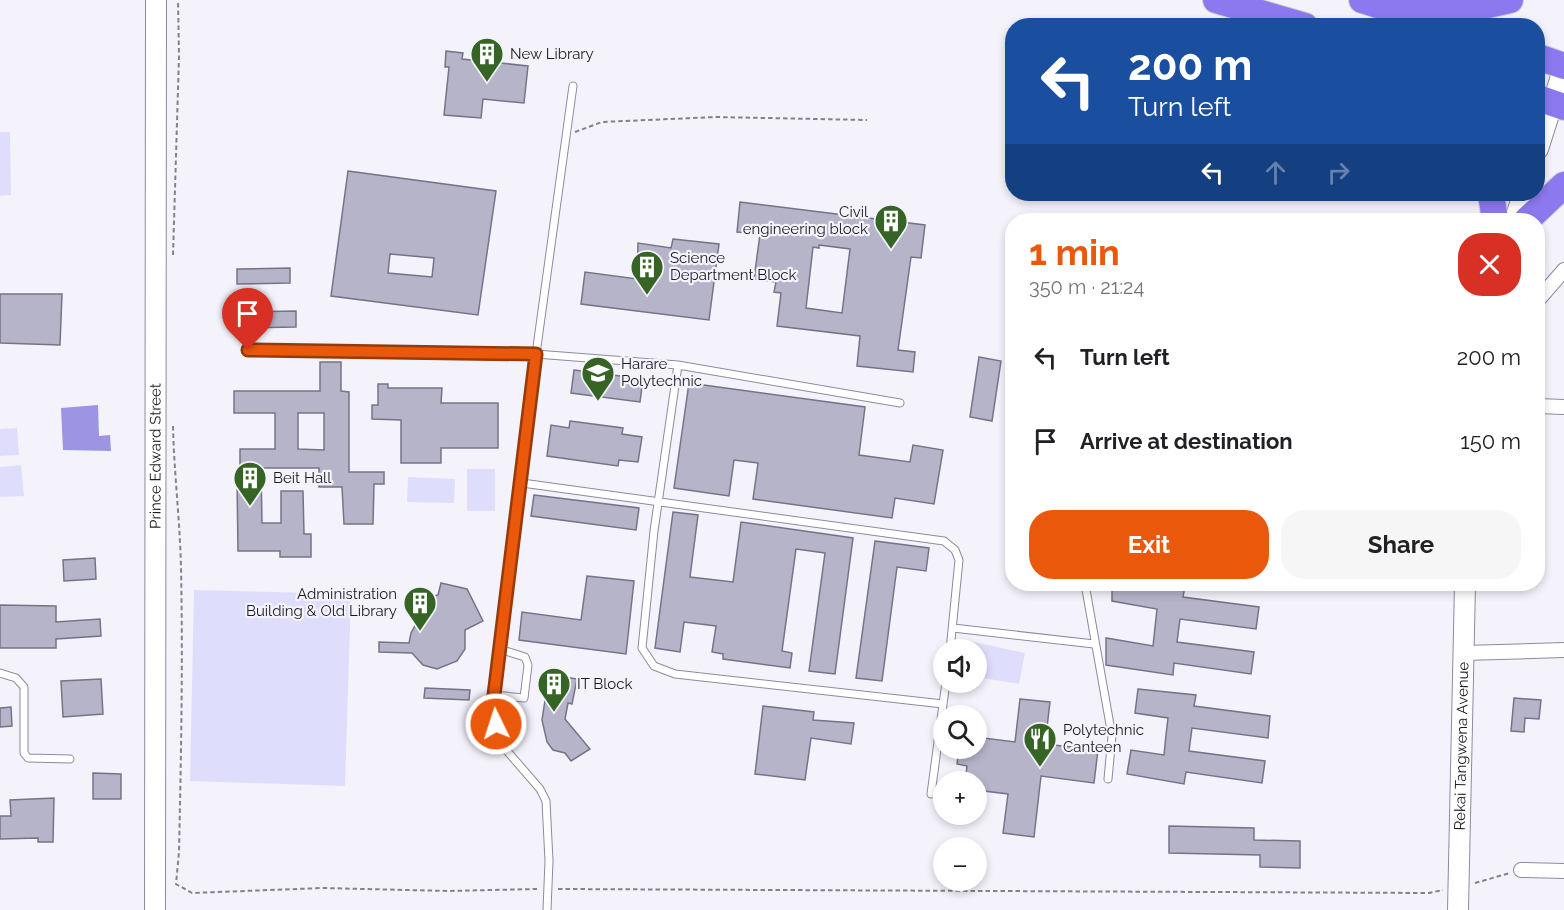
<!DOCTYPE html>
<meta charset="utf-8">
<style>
body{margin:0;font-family:Raleway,sans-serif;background:#f6f6f6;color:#202124;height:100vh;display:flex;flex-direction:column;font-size:22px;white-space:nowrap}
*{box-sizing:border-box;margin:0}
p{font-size:20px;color:#757577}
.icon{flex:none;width:33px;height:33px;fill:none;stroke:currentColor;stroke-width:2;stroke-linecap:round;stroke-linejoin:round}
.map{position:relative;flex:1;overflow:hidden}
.details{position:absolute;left:1005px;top:213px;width:540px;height:378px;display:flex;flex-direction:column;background:#fff;border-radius:24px;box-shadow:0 3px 9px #0003}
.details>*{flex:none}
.top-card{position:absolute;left:1005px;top:18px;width:540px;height:183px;border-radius:24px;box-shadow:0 3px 9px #0003;background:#1a4fa0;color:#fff;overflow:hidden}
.buttons{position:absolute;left:933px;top:639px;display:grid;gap:12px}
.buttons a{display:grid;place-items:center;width:54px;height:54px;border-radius:50%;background:#fff;box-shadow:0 3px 9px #0003;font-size:30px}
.pin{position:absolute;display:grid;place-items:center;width:51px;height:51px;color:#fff;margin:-62px -26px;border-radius:50% 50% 50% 0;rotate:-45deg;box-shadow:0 0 6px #0007}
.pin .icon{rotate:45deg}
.me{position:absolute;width:66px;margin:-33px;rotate:356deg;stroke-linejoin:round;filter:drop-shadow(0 0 4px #0008)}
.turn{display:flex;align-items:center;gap:21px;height:126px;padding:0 24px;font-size:27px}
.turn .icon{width:78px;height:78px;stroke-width:2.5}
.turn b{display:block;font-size:42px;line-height:51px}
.lanes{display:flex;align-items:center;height:57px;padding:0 24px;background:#0003;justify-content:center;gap:30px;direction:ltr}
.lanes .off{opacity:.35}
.round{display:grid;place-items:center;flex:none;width:63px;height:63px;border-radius:24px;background:#f6f6f6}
.head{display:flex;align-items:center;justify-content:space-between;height:102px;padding:0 24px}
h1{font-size:36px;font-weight:700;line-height:45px;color:#ea580c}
.button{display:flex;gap:12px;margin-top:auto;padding:12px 24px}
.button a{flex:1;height:69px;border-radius:24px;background:#ea580c;color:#fff;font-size:24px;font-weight:700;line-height:69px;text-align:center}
.button a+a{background:#f6f6f6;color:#202124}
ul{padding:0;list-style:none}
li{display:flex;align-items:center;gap:18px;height:84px;padding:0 24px}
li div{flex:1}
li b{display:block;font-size:22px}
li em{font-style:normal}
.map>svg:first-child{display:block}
</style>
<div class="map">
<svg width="1564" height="910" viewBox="0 0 1564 910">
<rect width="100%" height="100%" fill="#f4f3fc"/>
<path fill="#dfddfc" d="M0,132h10l1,63 -11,1z
M17,428l2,27 -19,1v-27z
M21,465l3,31 -24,1v-30z
M467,469h28v42h-28z
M408,477l47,2 -1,24 -47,-1z
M194,590l157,4 -6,192 -155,-5z
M965,640l60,13 -6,31 -42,-7 -1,-27 -16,-1 1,-6z"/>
<path fill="#9d94e3" d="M98,405l1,31 11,-1 1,16 -48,-1 -2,-42z"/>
<path fill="#b5b4c9" stroke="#757487" stroke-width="1.5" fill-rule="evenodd" d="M446,51l17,2 -1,6 66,7 -4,37 -41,-4 -2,19 -37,-3 5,-48h-4z
M348,171l148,20 -18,124 -147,-19zM390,254l44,4 -2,19 -44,-4z
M740,202l185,23 -4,33 -10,-1 -13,93 17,2 -2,20 -56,-6 3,-30 -83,-10 4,-33 -7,-1 2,-10 -22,-3 6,-45 -23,-2zM819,245l31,4 -8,64 -36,-5 7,-61 6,1z
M673,239l46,5 -10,76 -128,-16 4,-32 52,7 1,-36 33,5z
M290,268v15l-53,1v-15z
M0,294h62l-2,51 -60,-2z
M296,311v16l-58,1v-16z
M979,357l22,4 -9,60 -22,-4z
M320,362h21v29l8,1v80h35v12h-10l-1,40h-29l-2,-37h-23v-19h-58l1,55h19v-32h22l1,43h7v23h-31v-6h-42l-1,-72h3v-30h35v-36h-41v-22h86zM298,413h26v37l-26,-1z
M574,370l69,9 -3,23 -69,-9z
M689,383l176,24 -6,48 51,7 3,-17 30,5 -9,54 -39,-6 -3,20 -139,-19 5,-36 -24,-3 -5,36 -55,-8z
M378,384h10v4h54l-1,15h57v45h-57v15h-40v-43l-29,-1v-14h6z
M570,421l53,7 -1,6 20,3 -4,25 -19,-2 -1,6 -71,-10 4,-31 18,3z
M534,495l105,13 -3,22 -105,-14z
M673,512l25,3 -8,62 43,5 8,-60 112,16 -18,136 -26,-3 16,-118 -29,-4 -14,102 10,2 -2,15 -67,-9v-5l-11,-2 4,-26 -32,-4 -4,30 -25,-4z
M875,541l54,7 -3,23 -29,-4 -15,114 -26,-3z
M95,558l1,21 -32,2 -1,-21z
M587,576l47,5 -8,73 -107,-14 3,-28 59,8z
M441,583l26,6 16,32 -18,9v19l-8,12 -20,8 -14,-4 -11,-12 -33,-1v-10l30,1 2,-10 7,-13 -6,-6 14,-10 -2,-6 14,-3z
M1112,584l73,2 -2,11 76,10 -3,22 -76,-10 -3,23 77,10 -3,22 -77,-11 -1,12 -67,-10v-27l47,8 4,-37 -45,-8z
M0,605l56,1v16l44,-3 1,17 -45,3v9h-56z
M549,674l28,5 -5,25 -4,-1 -3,16 25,30 -19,12 -6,-8 -12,-3 -6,-8 -5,-22z
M101,679l2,35 -40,3 -2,-36z
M425,688l45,2 -1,10 -45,-2z
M1138,689l58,6 -2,11 76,10 -2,22 -76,-10 -3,23 76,10 -3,22 -76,-11 -2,12 -57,-10 4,-24 33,5 2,-20 2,-17 -33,-5z
M1514,698l27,2 -2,19 -14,-1 -1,14 -13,-1z
M1020,699l30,3 -5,42 53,6 -4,33 -53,-7 -7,61 -31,-4 5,-39 -32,-4v-8h-11l2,-16 -10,-2 2,-16h17v-11l39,5z
M763,706l51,6 -1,8 41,3 -3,21 -40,-6 -6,42 -50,-6z
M11,707l1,19 -12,1v-19z
M93,773l28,1v25h-28z
M54,798l-1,44h-15v-4l-38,1v-23h11l-1,-16z
M1169,826l85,2v12l46,1v27l-40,-1v-12l-91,-2z"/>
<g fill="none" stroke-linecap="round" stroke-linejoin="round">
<g stroke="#8c8b9f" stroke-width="9">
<path id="lane" d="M248,350l288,4 142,11 222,38
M678,365l-24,166 -12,117 12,18 21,8 268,30
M522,483l422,58 11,9 4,10 -9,90
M1085,584l27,152 -4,43
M953,628l141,16
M0,673l16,5 8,9v66l4,5 42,1
M494,695l30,3 4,-33 -3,-8 -26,-8
M931,794l15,-112
M547,910l2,-49 -3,-60 -6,-12 -39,-45 -10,-39 3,-10 42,-341 37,-268"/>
</g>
<g stroke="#8c8b9f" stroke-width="16">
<path id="street" d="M1538,300l26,-30
M1538,406l26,1
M1464,653l100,-3
M1521,870l43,1"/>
</g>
<g stroke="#8c8b9f" stroke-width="22">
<g id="secondary">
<path d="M1538,149l26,-82"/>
<path d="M1515,220l8,-26"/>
<path id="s1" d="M155,910l1,-910"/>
<path id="s2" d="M1458,910l7,-326"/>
</g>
</g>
<g stroke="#d1d1d3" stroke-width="28">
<path id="highway" d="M1216,0l89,26
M1362,0l51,16
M1398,11l72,-2 40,-9
M1538,57l26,9
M1538,98l26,9
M1491,194l4,26
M1527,220l37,-35"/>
</g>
<path stroke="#83828a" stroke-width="2" stroke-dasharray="4.5 3" stroke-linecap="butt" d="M575,132l27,-10 114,-5 151,3
M173,255l6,-199 -1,-56
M173,426c1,47 7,95 8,142 2,95 0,190 -2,284l-3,32 16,9 130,-5 126,3 89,-2
M1475,883l35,-10
M558,889l871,4 14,-3"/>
<use href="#lane" stroke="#fff" stroke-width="7"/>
<use href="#street" stroke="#fff" stroke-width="14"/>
<use href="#secondary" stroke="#fff" stroke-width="20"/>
<use href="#highway" stroke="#8d79ef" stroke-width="26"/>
</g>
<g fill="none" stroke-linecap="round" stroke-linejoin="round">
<g stroke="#983908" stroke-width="15">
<path id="route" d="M248,350l288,4 -42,341 -3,10 5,19"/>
</g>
<use href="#route" stroke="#ea580c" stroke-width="10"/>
</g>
<defs>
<g id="building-pin" transform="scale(1.725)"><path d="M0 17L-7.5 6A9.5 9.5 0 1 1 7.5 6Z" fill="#356424" stroke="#f4f3fc"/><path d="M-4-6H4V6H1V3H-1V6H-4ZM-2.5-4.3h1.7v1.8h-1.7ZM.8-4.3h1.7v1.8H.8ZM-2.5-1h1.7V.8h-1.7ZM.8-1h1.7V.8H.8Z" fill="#fff"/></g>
<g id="university-pin" transform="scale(1.725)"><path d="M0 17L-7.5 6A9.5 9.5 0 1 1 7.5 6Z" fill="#356424" stroke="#f4f3fc"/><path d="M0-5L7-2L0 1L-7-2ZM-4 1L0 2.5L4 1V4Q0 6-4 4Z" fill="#fff"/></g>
<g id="restaurant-pin" transform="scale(1.725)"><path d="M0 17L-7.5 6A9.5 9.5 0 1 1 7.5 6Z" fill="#356424" stroke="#f4f3fc"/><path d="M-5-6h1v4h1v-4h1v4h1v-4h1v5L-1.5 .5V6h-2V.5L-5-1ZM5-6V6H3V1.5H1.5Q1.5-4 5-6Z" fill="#fff"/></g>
</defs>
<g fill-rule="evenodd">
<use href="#building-pin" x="487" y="54"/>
<use href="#building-pin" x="891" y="221"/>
<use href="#building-pin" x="647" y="267"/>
<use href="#university-pin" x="598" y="373"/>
<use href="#building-pin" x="250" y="478"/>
<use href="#building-pin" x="420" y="603"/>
<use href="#building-pin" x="554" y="684"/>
<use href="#restaurant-pin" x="1040" y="739"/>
</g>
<g text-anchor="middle" stroke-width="4.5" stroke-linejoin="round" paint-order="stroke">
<g font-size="15" fill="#1b1a22" stroke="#f4f3fc" text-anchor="start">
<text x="510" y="59">New Library</text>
<text x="868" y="217" text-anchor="end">Civil<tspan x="868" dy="17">engineering block</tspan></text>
<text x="670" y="263">Science<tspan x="670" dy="17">Department Block</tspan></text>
<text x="621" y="369">Harare<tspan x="621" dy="17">Polytechnic</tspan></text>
<text x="273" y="483">Beit Hall</text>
<text x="397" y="599" text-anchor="end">Administration<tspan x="397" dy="17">Building &amp; Old Library</tspan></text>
<text x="577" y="689">IT Block</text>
<text x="1063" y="735">Polytechnic<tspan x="1063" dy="17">Canteen</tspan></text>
</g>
<g font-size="15" fill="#1b1a22" stroke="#f4f3fc">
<text dy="5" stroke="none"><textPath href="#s1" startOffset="454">Prince Edward Street</textPath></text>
<text dy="5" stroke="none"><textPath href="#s2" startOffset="164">Rekai Tangwena Avenue</textPath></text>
</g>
</g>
</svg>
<div class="buttons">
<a><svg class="icon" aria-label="sound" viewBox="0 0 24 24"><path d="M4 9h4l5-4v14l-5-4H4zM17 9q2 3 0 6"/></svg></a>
<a><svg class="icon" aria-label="search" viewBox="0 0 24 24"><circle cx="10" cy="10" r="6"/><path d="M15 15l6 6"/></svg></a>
<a>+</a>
<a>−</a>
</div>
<div class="pin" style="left:248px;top:350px;background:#d93025"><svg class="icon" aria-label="arrive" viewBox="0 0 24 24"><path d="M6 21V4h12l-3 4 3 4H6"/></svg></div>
<svg class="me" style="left:496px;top:724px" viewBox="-20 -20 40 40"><circle r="17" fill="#ea580c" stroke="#fff" stroke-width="3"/><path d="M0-11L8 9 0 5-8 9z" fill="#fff"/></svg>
<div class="top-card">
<div class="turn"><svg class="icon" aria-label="left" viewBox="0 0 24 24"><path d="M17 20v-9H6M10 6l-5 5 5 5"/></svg><div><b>200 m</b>Turn left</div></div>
<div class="lanes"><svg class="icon" aria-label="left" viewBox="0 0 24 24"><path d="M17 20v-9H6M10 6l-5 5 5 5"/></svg><svg class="icon off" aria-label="ahead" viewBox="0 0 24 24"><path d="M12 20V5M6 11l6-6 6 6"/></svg><svg class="icon off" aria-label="right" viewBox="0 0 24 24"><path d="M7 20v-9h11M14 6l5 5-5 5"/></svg></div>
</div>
<section class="details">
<div class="head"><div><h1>1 min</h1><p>350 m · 21:24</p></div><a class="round" style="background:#d93025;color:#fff"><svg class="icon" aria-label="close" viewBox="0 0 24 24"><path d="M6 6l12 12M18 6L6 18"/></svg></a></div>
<ul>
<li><svg class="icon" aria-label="left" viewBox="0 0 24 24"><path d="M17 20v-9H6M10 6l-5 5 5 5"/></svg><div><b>Turn left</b></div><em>200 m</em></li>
<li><svg class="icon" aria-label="arrive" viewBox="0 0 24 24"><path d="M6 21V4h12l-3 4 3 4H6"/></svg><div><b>Arrive at destination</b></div><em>150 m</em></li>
</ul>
<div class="button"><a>Exit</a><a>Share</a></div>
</section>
</div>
